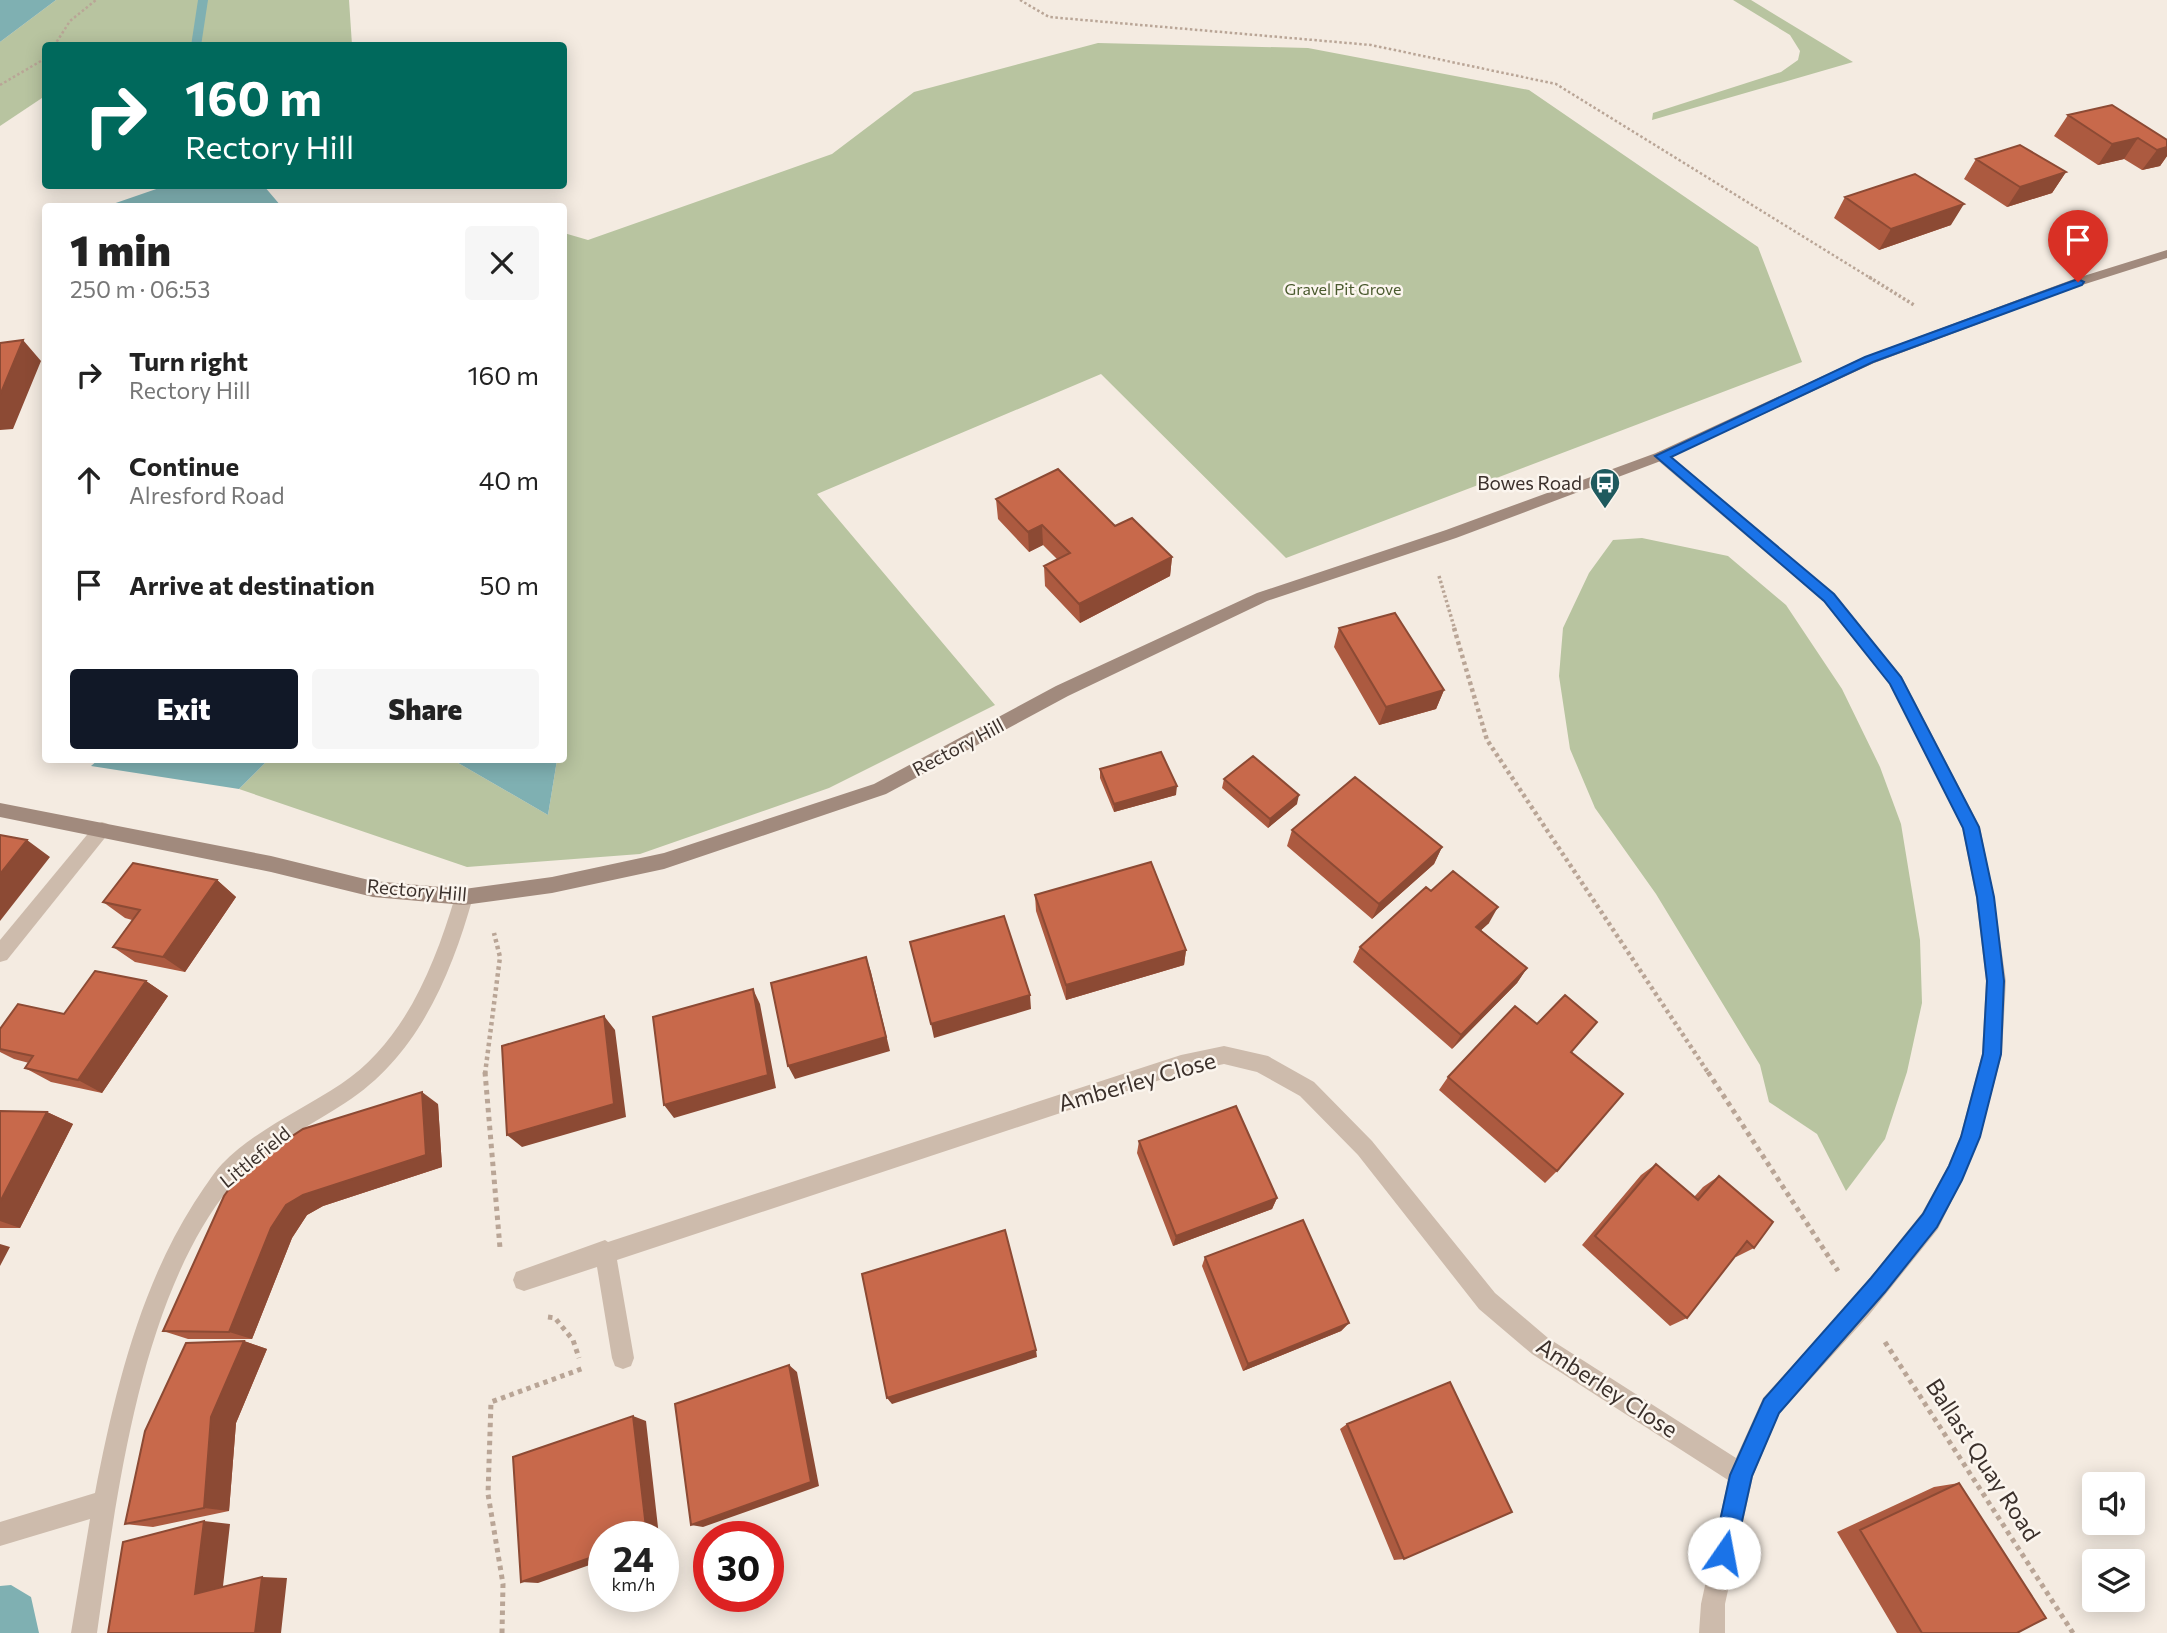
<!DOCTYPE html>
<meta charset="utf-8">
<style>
body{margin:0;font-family:Commissioner,sans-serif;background:#f6f6f6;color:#222;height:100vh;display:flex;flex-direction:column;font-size:26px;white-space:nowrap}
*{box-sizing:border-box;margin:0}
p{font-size:23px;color:#767676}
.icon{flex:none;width:38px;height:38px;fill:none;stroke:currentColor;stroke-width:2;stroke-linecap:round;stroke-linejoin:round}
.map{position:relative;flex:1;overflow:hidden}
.drawer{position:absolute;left:42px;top:203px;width:525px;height:560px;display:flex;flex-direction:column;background:#fff;border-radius:7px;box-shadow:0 4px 18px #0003}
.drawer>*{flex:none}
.banner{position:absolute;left:42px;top:42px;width:525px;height:147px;border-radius:7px;box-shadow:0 4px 18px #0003;background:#00695c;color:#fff;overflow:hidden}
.fabs{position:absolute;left:2082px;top:1472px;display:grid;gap:14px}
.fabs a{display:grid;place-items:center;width:63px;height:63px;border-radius:7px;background:#fff;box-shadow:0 4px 18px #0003;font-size:35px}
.speed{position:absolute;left:588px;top:1521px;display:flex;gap:14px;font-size:35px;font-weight:700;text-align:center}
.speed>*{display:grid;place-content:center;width:91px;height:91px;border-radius:50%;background:#fff;box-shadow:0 4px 18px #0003;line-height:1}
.speed small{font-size:18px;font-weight:400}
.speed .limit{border:10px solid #d22;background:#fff;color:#111}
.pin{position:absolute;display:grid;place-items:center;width:60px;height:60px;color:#fff;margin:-72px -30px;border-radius:50% 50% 50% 0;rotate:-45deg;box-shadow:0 0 7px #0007}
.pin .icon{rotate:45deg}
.me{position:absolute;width:77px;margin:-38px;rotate:12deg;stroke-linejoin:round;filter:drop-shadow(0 0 5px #0008)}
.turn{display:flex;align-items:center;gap:24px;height:147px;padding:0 28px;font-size:32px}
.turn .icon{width:91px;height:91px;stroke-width:2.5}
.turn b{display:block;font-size:49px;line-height:60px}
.round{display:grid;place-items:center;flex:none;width:74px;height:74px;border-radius:7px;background:#f6f6f6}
.summary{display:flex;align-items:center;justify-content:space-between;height:119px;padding:0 28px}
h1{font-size:42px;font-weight:800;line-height:52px}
.cta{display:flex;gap:14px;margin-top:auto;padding:14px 28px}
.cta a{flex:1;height:80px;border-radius:7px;background:#111827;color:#fff;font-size:28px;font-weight:800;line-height:80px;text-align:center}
.cta a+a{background:#f6f6f6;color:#222}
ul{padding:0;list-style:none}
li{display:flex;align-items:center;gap:21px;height:105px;padding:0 28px}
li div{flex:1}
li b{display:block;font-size:26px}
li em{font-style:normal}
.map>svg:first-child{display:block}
</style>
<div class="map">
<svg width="2167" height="1633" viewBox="0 0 2167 1633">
<rect width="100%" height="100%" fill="#f4ebe1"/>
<path fill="#b8c4a0" d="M56,0h293l3,45 -306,1 -1,50 -45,30v-84z
M1733,0h18l102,62 -201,58 1,-7 128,-41 17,-12 2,-9 -10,-16z
M1098,43l210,5 221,42 229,157 44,115 -516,196 -185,-184 -284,120 178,211 -166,83 -189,66 -173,13 -228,-78 29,-29h185l95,55 9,-55h7v-527l24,7 244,-86 82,-62z
M1642,538l86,18 58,49 56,84 38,78 21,57 19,116 2,63 -15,69 -22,67 -39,52 -29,-57 -48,-32 -9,-37 -104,-171 -61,-86 -25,-59 -11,-73 4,-48 26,-55 24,-33z"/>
<path fill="#7fb0b2" d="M0,0h56l-56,42z
M165,186h99l17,20h-174z
M98,760h170l-29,29 -148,-23z
M453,760h104l-9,55z
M11,1585l20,12 8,36h-39v-47z"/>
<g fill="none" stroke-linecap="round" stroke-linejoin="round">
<path fill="#7fb0b2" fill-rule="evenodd" d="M198,0h10l-7,46h-10z"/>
<path stroke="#b9a596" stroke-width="2.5" stroke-dasharray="2.5 2.5" stroke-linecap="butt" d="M1020,0l29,17 322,28 185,39 316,195
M54,46l16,-25 26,-21
M0,85l46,-27"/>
<path stroke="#b9a596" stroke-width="3.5" stroke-dasharray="2.5 2.5" stroke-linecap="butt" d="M1869,277l45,28
M1439,576l16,54"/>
<path stroke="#b9a596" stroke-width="4.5" stroke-dasharray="3.5 3.5" stroke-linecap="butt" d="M1454,628l33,112 222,334
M485,1074l15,-117 -6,-24"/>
<path stroke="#b9a596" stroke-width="5" stroke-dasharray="4.5 4.5" stroke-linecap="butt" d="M485,1072l15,176
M1708,1072l130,199
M548,1317l7,1 18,22 6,18
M1885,1342l188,291
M502,1633l1,-49 -15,-90 3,-92 93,-34"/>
<path fill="#cdbbac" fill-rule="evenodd" d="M102,822l6,2 3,5 -3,5 -101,126 -7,2v-22l96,-116z"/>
<path fill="#cdbbac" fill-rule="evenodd" d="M1661,451l173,143 68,83 78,150 14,70 12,84 -4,73 -22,83 -18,43 -24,49 -69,86 -90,99 -26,62 -28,128v29h-26l2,-29 27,-124 -196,-126 -53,-45 -121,-154 -58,-59 -43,-24 -33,-8 -43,9 -564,187 17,98 -3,8 -8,3 -8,-3 -3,-8 -15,-91 -73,24 -8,-3 -3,-8 3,-8 89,-32 3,2 573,-187 43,-9 44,10 46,26 58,59 123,152 53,45 188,120 27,-60 90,-99 69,-86 26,-47 12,-29 22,-83 4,-73 -10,-84 -14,-70 -72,-142 -66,-83 -168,-143v-6z
M464,889l6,2 3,6c-22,79 -56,160 -128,206 -38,25 -86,47 -115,84 -90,112 -113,306 -133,446h-26l19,-114 -90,27v-24l95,-29c19,-98 44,-204 99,-290 9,-13 17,-27 28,-39 33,-34 80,-54 119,-80 63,-42 93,-117 114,-187l3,-6z"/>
<path fill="#a18a7d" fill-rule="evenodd" d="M2167,250v8l-85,27 -208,78 -208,96 -210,79 -189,63 -199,95 -182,98 -222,75 -112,24 -88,12 -91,-8 -102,-25 -271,-55v-14l271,53 102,25 91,8 88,-12 112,-24 210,-69 182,-98 201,-93 189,-63 210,-77 208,-96 210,-78z"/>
</g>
<path fill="#ac5a40" d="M2068,115l99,25v16l-7,10 -18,4 -18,-11 -26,6 -44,-29z
M1976,159l90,13 -14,21 -45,14 -43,-28z
M1845,197l106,28 -72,25 -45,-32z
M996,499l119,27 57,31 -2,19 -90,47 -35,-37 -1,-20 13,-7 -14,-14 -14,7 -31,-33z
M1339,628l105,62 -8,19 -57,16 -45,-78z
M1100,769l76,26 -62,17 -14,-34z
M1224,779l73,25 -29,24 -46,-40z
M1292,830l150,17 -8,17 -62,55 -85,-73z
M217,880l19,17 -51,75 -50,-10 -22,-15 19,-27 -7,-2 -22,-16z
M1431,891l58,32 -8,7 46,38 -10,15 -65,66 -99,-87 7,-15z
M1035,895l151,55 -2,15 -118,35 -30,-89z
M146,981l22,15 -66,97 -51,-11 -26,-14 4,-5 -15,-4 -14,-7v-23l64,-15z
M1571,1052l-14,119 -12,12 -106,-93 9,-13z
M438,1104l4,63 -119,39 -16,9 -15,23 -40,101h-64l-25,-8z
M0,1111l47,1 26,12 -53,104h-20z
M1139,1141l138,57 -5,11 -99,37 -36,-93z
M1656,1164l38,33 9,-10 16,-11 35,72 -18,9 -1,-1 -48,62 -17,8 -88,-81 59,-70z
M1205,1257l144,66 -8,8 -98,40 -41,-105z
M244,1341l23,8 -31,74 -7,88 -76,16 -28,-3z
M1347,1424l57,135 -10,1 -54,-131z
M1959,1483l58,150h-120l-60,-101 97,-45z"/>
<path fill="#8c4a34" d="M2138,138l-14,21 -26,6 14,-21z
M2167,147v9l-7,10 -18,4 15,-20z
M2066,172l-14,21 -45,14 13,-20z
M1964,204l-13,21 -72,25 12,-21z
M23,340l18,21 -28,68 -13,1v-35z
M1042,525l1,20 -14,7 -1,-20z
M1172,557l-2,19 -90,47 -1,-19z
M1444,690l-8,19 -57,16 7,-18z
M1177,786l-1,9 -62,17v-8z
M1299,795l-2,9 -29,24 2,-9z
M27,840l23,17 -50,64v-47z
M1442,847l-8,17 -62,55 7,-15z
M217,880l19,17 -51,75 -22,-15z
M1498,907l-9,16 -22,20 9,-16z
M1186,950l-2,15 -118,35v-15z
M866,957l5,15 19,79 -95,28 -7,-13z
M1527,968l-10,15 -65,66 9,-14z
M146,981l22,15 -66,97 -24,-13z
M753,989l7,15 16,84 -102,30 -10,-13z
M1030,995l1,14 -97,29 -3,-14z
M604,1016l11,14 11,87 -104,30 -15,-12z
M422,1092l16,12 4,63 -119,39 -16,9 -15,23 -40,101 -23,-7 42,-104 15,-23z
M47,1112l26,12 -53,104 -20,-7v-19z
M1277,1198l-5,11 -99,37 3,-10z
M0,1244l10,3 -10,19z
M1349,1323l-8,8 -98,40 5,-7z
M244,1341l23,8 -31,74 -7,88 -25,-3 7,-91z
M1036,1350l1,7 -145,47 -5,-6z
M789,1365l8,7 22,114 -116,41 -12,-2z
M633,1416l13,5 13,115h-12z
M204,1521l26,3 -8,71 -27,-1z
M604,1553v7l-66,23 -17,-1z
M262,1577l25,1 -6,55h-26z"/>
<path fill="#c8694b" stroke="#8c4a34" stroke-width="2" d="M2112,105l55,35v7l-10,3 -19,-12 -26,6 -44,-29z
M2020,145l46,27 -46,15 -44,-28z
M1915,174l49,30 -73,25 -46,-32z
M23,340l-23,55v-52z
M1058,469l57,57 17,-8 40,39 -93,47 -35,-38 26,-13 -28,-28 -14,7 -32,-33z
M1395,613l49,77 -58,17 -47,-79z
M1161,752l16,34 -63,18 -14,-35z
M1253,756l46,39 -29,24 -46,-40z
M1355,777l87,70 -63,57 -87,-74z
M0,835l27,5 -27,34z
M1151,862l35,88 -120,35 -31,-90z
M133,863l84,17 -54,77 -50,-10 27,-37 -37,-8z
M1453,871l45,36 -22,20 51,41 -66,67 -101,-88 66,-60 5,4z
M1004,916l26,79 -99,29 -21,-82z
M866,957l20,80 -98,29 -17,-83z
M95,971l51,10 -68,99 -53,-12 8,-12 -33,-7v-20l18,-25 46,10z
M753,989l15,86 -104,30 -11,-88z
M1565,995l32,27 -26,30 52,42 -66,77 -109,-94 67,-71 22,18z
M604,1016l10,88 -107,31 -5,-89z
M422,1092l4,63 -123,40 -17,10 -15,23 -42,104 -66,-1 61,-135 21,-29 58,-38z
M1236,1106l41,92 -101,38 -37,-95z
M0,1111l47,1 -47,90z
M1656,1164l42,36 21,-24 54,46 -19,26 -7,-7 -60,77 -92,-82z
M1303,1220l46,103 -101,41 -43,-107z
M1005,1230l31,120 -149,48 -25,-124z
M244,1341l-33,76 -7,91 -79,16 20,-93 41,-88z
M789,1365l22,117 -120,43 -16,-121z
M1450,1382l62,130 -108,47 -57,-135z
M633,1416l14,120h-43v17l-83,29 -8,-125z
M1959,1483l87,135 -29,15h-95l-62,-103z
M204,1521l-9,73 67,-17 -7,56h-147l15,-91z"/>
<path fill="#1a73e8" stroke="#114b97" stroke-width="2" d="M2078,279l6,3 -2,3 -209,77 -202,95 163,137 67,83 78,150 15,70 10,84 -3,73 -21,83 -18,43 -25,47 -52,65 -106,121 -27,63 -17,77 -3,8 -8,3 -8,-3 -3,-8 17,-78 34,-76 107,-121 52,-64 26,-48 12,-29 22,-83 4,-73 -10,-84 -14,-69 -73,-144 -66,-83 -169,-145 210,-99z"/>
<defs>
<g id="bus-pin" transform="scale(1.575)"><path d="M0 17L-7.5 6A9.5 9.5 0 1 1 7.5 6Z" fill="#1f5a5e" stroke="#fbf5ee"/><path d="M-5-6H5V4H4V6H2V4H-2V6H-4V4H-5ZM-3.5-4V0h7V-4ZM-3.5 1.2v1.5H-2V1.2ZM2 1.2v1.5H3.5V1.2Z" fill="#fff"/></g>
</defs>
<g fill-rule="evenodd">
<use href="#bus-pin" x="1605" y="483"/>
</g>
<g text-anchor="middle" stroke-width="5" stroke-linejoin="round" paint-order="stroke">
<g font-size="16" fill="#4a5a2e" stroke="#fbf5ee">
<text x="1343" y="295">Gravel Pit Grove</text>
</g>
<g font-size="19" fill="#3b302b" stroke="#fbf5ee" text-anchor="end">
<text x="1582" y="490">Bowes Road</text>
</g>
<g font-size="19" fill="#3b302b" stroke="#fbf5ee">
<text transform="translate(958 747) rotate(-28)" y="7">Rectory Hill</text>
<text transform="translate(417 890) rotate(5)" y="7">Rectory Hill</text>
<text transform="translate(255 1157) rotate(-39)" y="7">Littlefield</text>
</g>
<g font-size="23" fill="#3b302b" stroke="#fbf5ee">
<text transform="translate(1137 1082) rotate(-16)" y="8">Amberley Close</text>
<text transform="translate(1607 1388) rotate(33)" y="8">Amberley Close</text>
<text transform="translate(1983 1460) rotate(57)" y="8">Ballast Quay Road</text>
</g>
</g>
</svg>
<div class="fabs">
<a><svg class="icon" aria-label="sound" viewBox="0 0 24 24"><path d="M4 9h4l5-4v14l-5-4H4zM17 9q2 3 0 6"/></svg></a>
<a><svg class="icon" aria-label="layers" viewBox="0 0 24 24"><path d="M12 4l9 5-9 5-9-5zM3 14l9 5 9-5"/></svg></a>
</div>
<div class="speed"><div>24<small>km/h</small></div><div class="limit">30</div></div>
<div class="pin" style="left:2078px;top:282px;background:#d93025"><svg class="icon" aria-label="arrive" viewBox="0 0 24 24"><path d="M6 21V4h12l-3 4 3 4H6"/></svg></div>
<svg class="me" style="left:1724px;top:1553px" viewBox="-20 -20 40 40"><circle r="19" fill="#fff"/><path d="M0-13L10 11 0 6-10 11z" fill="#1a73e8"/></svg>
<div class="banner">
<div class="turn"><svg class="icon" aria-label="right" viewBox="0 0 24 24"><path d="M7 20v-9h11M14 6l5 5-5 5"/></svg><div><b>160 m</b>Rectory Hill</div></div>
</div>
<section class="drawer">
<div class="summary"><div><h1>1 min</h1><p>250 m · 06:53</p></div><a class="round"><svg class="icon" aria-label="close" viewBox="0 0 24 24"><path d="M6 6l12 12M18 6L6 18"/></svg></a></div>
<ul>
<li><svg class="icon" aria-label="right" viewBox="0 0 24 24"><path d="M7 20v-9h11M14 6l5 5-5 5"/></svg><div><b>Turn right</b><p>Rectory Hill</p></div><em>160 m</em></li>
<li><svg class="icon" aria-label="ahead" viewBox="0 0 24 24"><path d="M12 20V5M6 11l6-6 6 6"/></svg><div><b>Continue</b><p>Alresford Road</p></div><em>40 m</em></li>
<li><svg class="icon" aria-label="arrive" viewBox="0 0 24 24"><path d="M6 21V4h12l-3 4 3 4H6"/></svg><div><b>Arrive at destination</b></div><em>50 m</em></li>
</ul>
<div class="cta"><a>Exit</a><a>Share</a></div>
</section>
</div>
